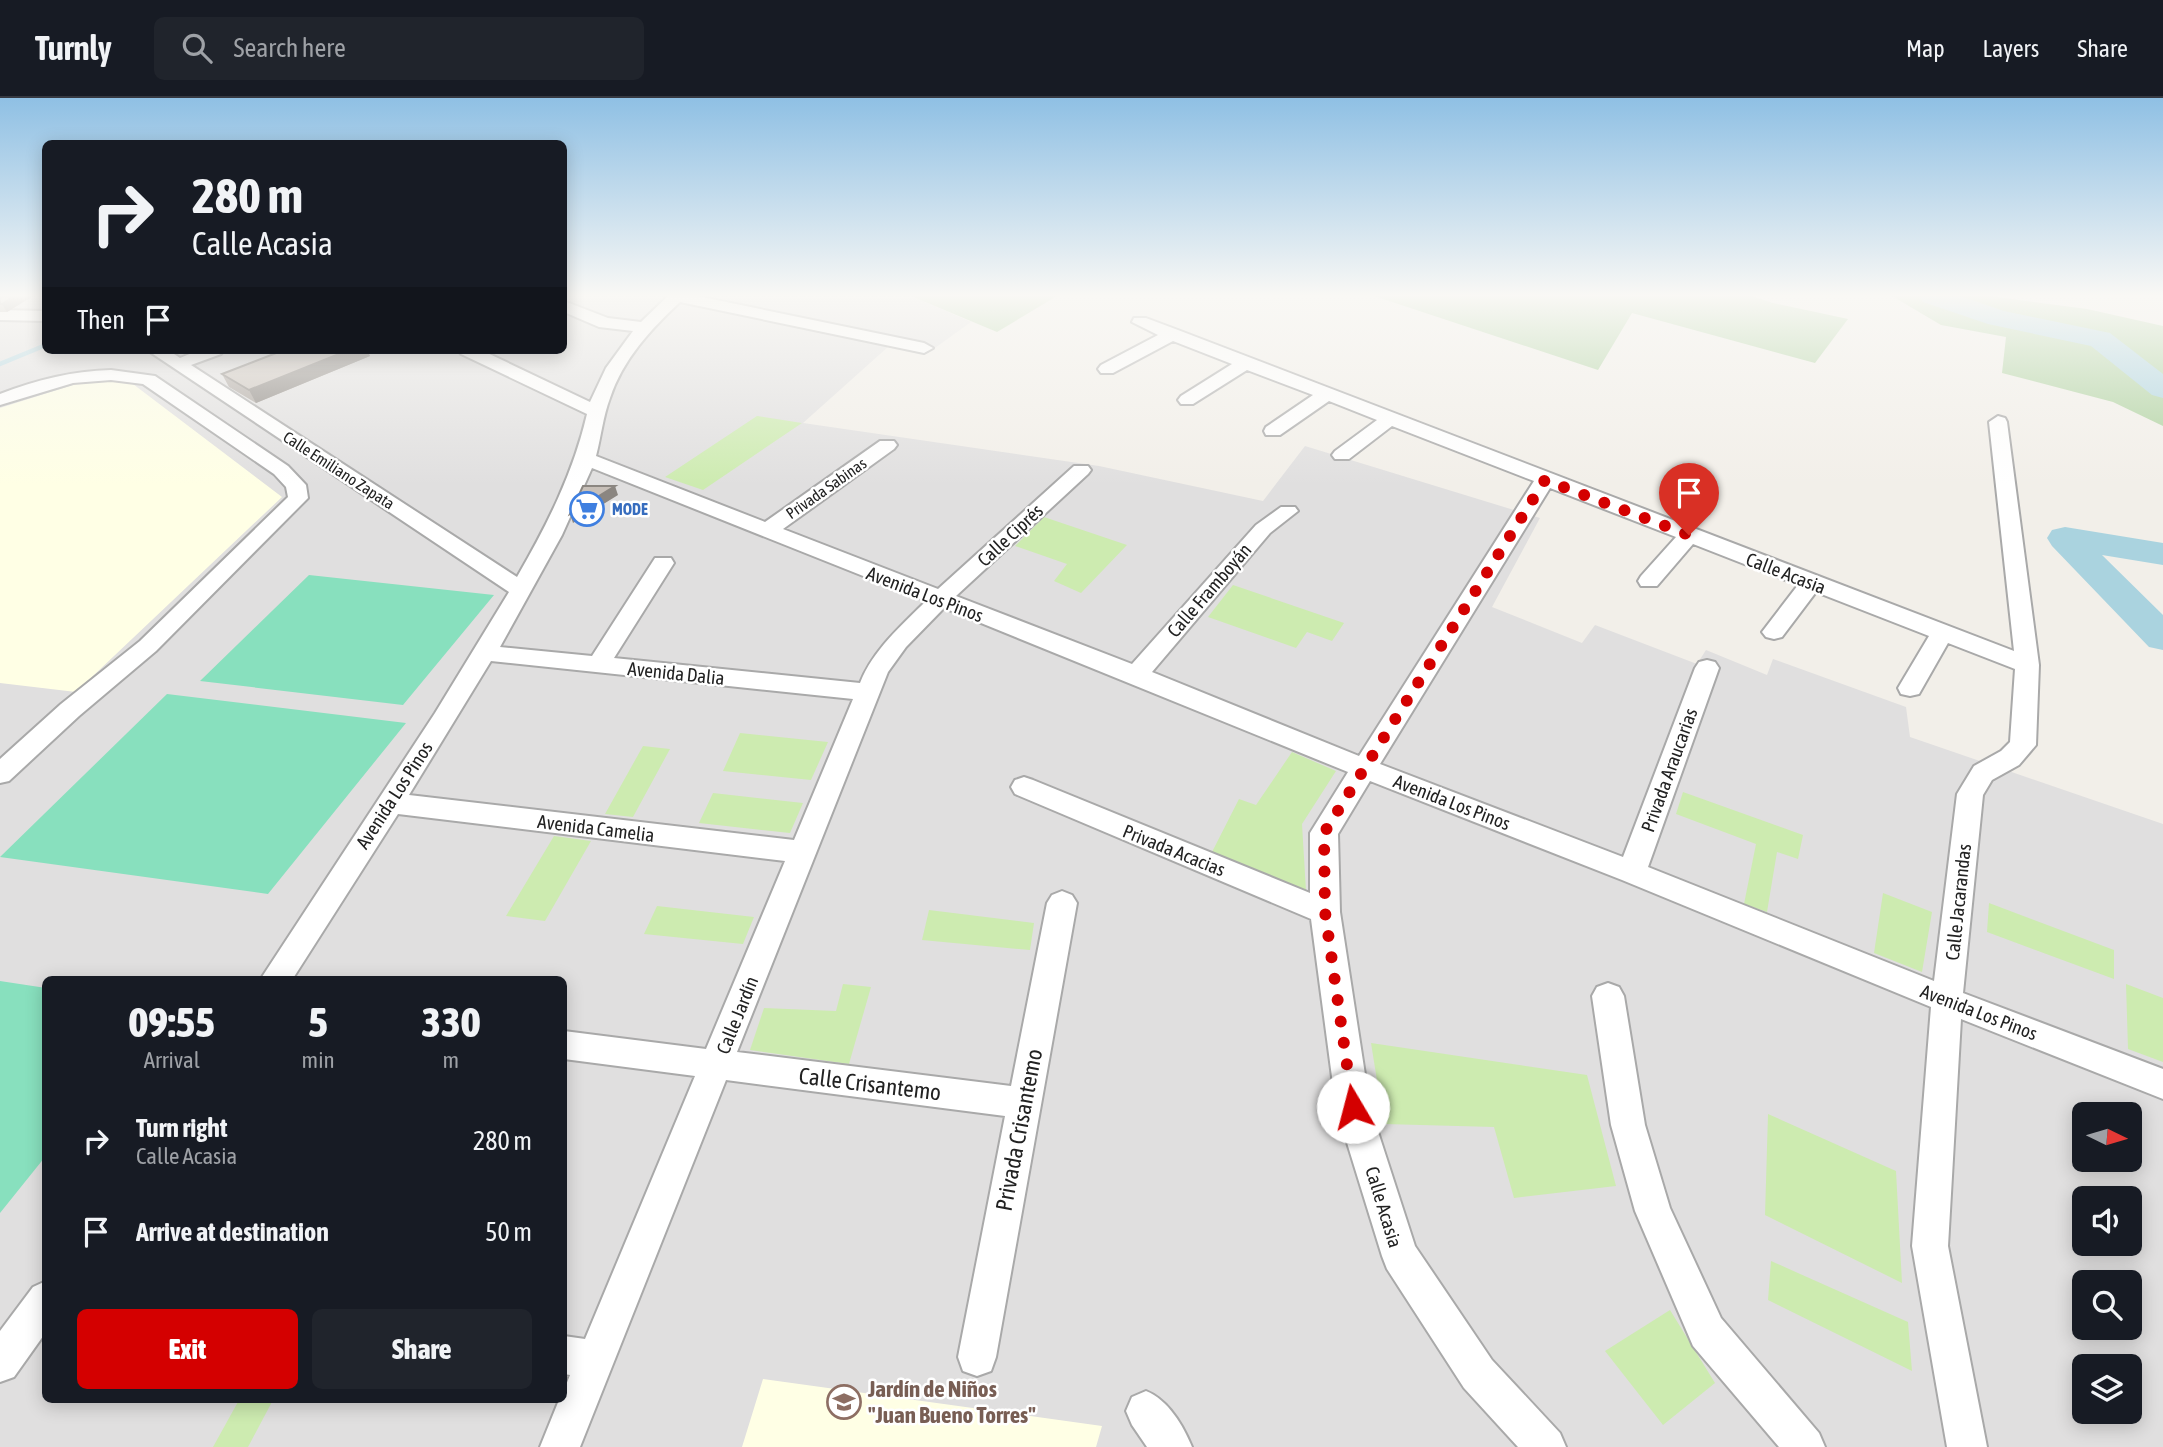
<!DOCTYPE html>
<meta charset="utf-8">
<style>
body{margin:0;font-family:"Asap Condensed",sans-serif;background:#20242c;color:#f1f3f6;height:100vh;display:flex;flex-direction:column;font-size:26px;white-space:nowrap}
*{box-sizing:border-box;margin:0}
p{font-size:23px;color:#9ea1a6}
.icon{flex:none;width:38px;height:38px;fill:none;stroke:currentColor;stroke-width:2;stroke-linecap:round;stroke-linejoin:round}
.map{position:relative;flex:1;overflow:hidden}
.panel{position:absolute;left:42px;top:878px;width:525px;height:427px;display:flex;flex-direction:column;background:#171b24;border-radius:10px;box-shadow:0 4px 18px #0003}
.panel>*{flex:none}
.banner{position:absolute;left:42px;top:42px;width:525px;height:214px;border-radius:10px;box-shadow:0 4px 18px #0003;background:#171b24;color:#f1f3f6;overflow:hidden}
.needle{width:46px;rotate:95deg}
.buttons{position:absolute;left:2072px;top:1004px;display:grid;gap:14px}
.buttons a{display:grid;place-items:center;width:70px;height:70px;border-radius:10px;background:#171b24;box-shadow:0 4px 18px #0003;font-size:35px}
.pin{position:absolute;display:grid;place-items:center;width:60px;height:60px;color:#fff;margin:-72px -30px;border-radius:50% 50% 50% 0;rotate:-45deg;box-shadow:0 0 7px #0007}
.pin .icon{rotate:45deg}
.me{position:absolute;width:77px;margin:-38px;rotate:352deg;stroke-linejoin:round;filter:drop-shadow(0 0 5px #0008)}
.turn{display:flex;align-items:center;gap:24px;height:147px;padding:0 35px;font-size:32px}
.turn .icon{width:91px;height:91px;stroke-width:2.5}
.turn b{display:block;font-size:49px;line-height:60px}
.then{display:flex;align-items:center;height:66px;padding:0 35px;background:#0003;gap:14px;font-size:26px}
.eta{display:flex;justify-content:space-evenly;align-items:center;height:119px;text-align:center}
.eta b{font-size:42px;font-weight:800;line-height:49px}
.action{display:flex;gap:14px;margin-top:auto;padding:14px 35px}
.action a{flex:1;height:80px;border-radius:10px;background:#d40000;color:#fff;font-size:28px;font-weight:800;line-height:80px;text-align:center}
.action a+a{background:#20242c;color:#f1f3f6}
ul{padding:0;list-style:none}
li{display:flex;align-items:center;gap:21px;height:91px;padding:0 35px}
li div{flex:1}
li b{display:block;font-size:26px}
li em{font-style:normal}
header{display:flex;align-items:center;gap:42px;box-sizing:border-box;height:98px;padding:0 35px;background:#171b24;border-bottom:2px solid #363941}
header strong{font-size:33px}
nav{display:flex;gap:38px;margin-inline-start:auto;font-size:24px}
.search{width:490px;height:63px;background:#20242c;display:flex;align-items:center;gap:18px;box-sizing:border-box;padding:0 24px;border-radius:10px;color:#9ea1a6;font-size:26px}
.map>svg:first-child{display:block}
</style>
<header>
<strong>Turnly</strong>
<div class="search"><svg class="icon" aria-label="search" viewBox="0 0 24 24"><circle cx="10" cy="10" r="6"/><path d="M15 15l6 6"/></svg>Search here</div>
<nav><a>Map</a><a>Layers</a><a>Share</a></nav>
</header>
<div class="map">
<svg width="2163" height="1349" viewBox="0 0 2163 1349">
<rect width="100%" height="100%" fill="#f2efe9"/>
<path fill="#e0dfdf" fill-rule="evenodd" d="M0,198h45l1,54h518v-54h347l60,26 -43,31 -39,-7 -86,77 296,43 164,35 42,-55 235,72 -48,89 90,36 13,-18 102,39 9,-14 61,25 6,-16 133,48 4,30 253,87v623h-2163zM46,882h518v420h-518zM2084,1017h46v45h-46zM2084,1101h46v45h-46zM2084,1185h46v45h-46zM2084,1269h46v45h-46z"/>
<path fill="#ffffe5" d="M129,283l153,116 -206,195 -76,-9v-275l79,-25z
M763,1281l339,47 -6,21h-354z"/>
<path fill="#cdebb0" d="M757,318l45,7 -99,67 -38,-13z
M1044,419l83,28 -46,48 -27,-12 13,-17 -52,-18z
M1233,487l111,38 -12,18 -25,-9 -11,16 -88,-31z
M740,635l88,9 -17,38 -88,-9z
M643,648l27,3 -37,68 -28,-3z
M1292,654l44,19 -34,53 4,67 -94,-39 27,-53 17,6z
M1683,694l120,43 -5,24 -21,-7 -10,60 -23,-8 12,-60 -80,-30z
M713,695l90,10 -13,30 -91,-10z
M554,738l37,5 -46,80 -39,-5z
M1883,795l49,19 -10,60 -48,-19z
M1989,805l125,47v29l-127,-47z
M657,808l97,11 -11,27 -99,-10z
M929,812l105,13 -4,27 -108,-10z
M843,886l28,3 -22,77 -99,-14 14,-42 72,3z
M2126,886l37,14v64l-35,-13z
M1371,945l216,32 29,111 -102,12 -20,-71 -110,-3z
M1768,1016l128,57 6,112 -137,-68z
M1771,1163l137,61 4,49 -144,-71z
M1670,1212l45,73 -52,42 -58,-74z
M239,1302h34l-25,47h-35z"/>
<path fill="#add19e" d="M911,198h146l-60,36z
M1374,198h378l21,7 75,16 -33,44 -183,-50 -34,57z
M1892,198h98l97,13 76,17v100l-50,-24 -111,-29 4,-36 -65,-12z"/>
<path fill="#88e0be" d="M309,477l185,20 -91,110 -203,-24z
M167,596l239,29 -138,171 -268,-37z
M0,883l46,7 -1,169 -45,56z"/>
<g fill="none" stroke-linecap="round" stroke-linejoin="round">
<path stroke="#aad3df" stroke-width="4.5" d="M0,266l46,-19"/>
<path fill="#aad3df" fill-rule="evenodd" d="M1919,198h41l44,15 106,22 53,41v24l-11,-3 -61,-49 -103,-22 -65,-22z
M2065,429l98,16v22l-61,-10 61,60v35l-14,-3 -97,-101 -5,-8 5,-8z"/>
<g stroke="#a9a9a9" stroke-width="4">
<path id="minor" d="M668,198h29l227,47 9,5 -9,5 -244,-51c-29,27 -57,57 -70,96 -7,18 -9,39 -14,58l169,66 115,-81h14l3,4 -3,4 -111,80 155,60 136,-123h14l3,4 -3,4 -132,122 176,68 124,-139 25,-18h14l3,4 -28,22 -118,139 207,84 175,-275 -142,-55 -43,33h-14l-3,-4 3,-4 42,-31 -48,-19 -49,34h-14l-2,-4 2,-4 47,-32 -66,-25 -54,34h-12l-3,-4 3,-4 51,-32 -59,-23 -60,32h-12l-3,-4 3,-4 57,-30 -26,-13 2,-4h12l32,12 836,321 -25,-229 9,-6 7,2 2,4 32,243 -3,80 -17,20 -27,15 -9,15 -20,198 200,76v30l-202,-80 -13,227 39,201h-40l-35,-201 19,-239 -309,-127 -252,-99 -32,53 2,78 30,195 45,139 77,114 68,73 6,14h-48l-54,-59 -77,-119 -5,-13 -46,-149 -25,-188 -296,-125 -4,-7 4,-7 9,-3 9,3 277,113v-60l38,-61 -404,-164 -38,39 -18,25 -151,380 274,34 36,-183 5,-8 10,-4 10,4 5,8 -81,454 -5,14 -14,5 -14,-5 -5,-14 47,-241 -279,-36 -146,367h-40l19,-47h5v-10l6,-15 -6,-1v-38l21,3 110,-263 -131,-17v-28l142,18 79,-188 -387,-47 -106,166h-32l175,-267 74,-121 -362,-242h21l12,8 19,-8h25l-3,4 -30,11 326,212c30,-52 56,-103 70,-163l-126,-60 -3,-4h23l109,52 16,-34 27,-37 -34,-4 -35,-15v-11l44,17 33,4zM592,370l334,133c-25,25 -53,49 -66,82l-246,-25 60,-95 -3,-5h-16l-63,98 -92,-9 62,-112zM1550,390l126,49 -35,39 -3,5 3,5h16l36,-42 105,41 -36,47 4,5 8,2 8,-2 34,-45 113,44 -31,52 3,6 9,2 9,-2 29,-51 67,26 -5,73 -9,9 -27,15 -17,28 -23,187 -286,-114 71,-199 -4,-6 -8,-2 -8,2 -4,6 -72,189 -243,-93zM491,563l362,38 -59,141 -385,-45z
M0,212l46,1v10l-46,-1z
M111,272l44,6 133,90 18,19 2,13 -152,153 -77,65 -70,65 -9,2v-24l61,-55 79,-63 148,-144 -2,-10 -12,-13 -131,-90 -32,-4 -38,3 -73,22v-11c36,-14 72,-23 111,-24z
M1608,885l11,4 5,9 21,129 25,83 51,110 98,115 6,14h-46l-86,-101 -58,-135 -24,-86 -19,-129 5,-9z
M46,1183v51l-32,45 -14,5v-51l33,-44z
M1146,1293c22,9 37,34 46,56h-45l-15,-22 -6,-14 6,-14z"/>
</g>
<use href="#minor" fill="#fff" fill-rule="evenodd"/>
</g>
<path fill="#aba49e" d="M0,198h33l-26,16h-7z
M284,252h83l3,6 -114,47 -27,-16 -7,-13z"/>
<path fill="#8b8681" d="M14,198h19l-26,16 -5,-8z
M349,252h18l3,6 -114,47 -7,-13z
M615,388l3,9 -45,28 -3,-9z"/>
<path fill="#c7bfb8" stroke="#8b8681" stroke-width="2" d="M0,198h14l-12,8h-2z
M284,252h65l-100,40 -27,-16z
M583,388h32l-45,28z"/>
<linearGradient id="sky" x2="0" y2="1"><stop stop-color="#8fc0e4"/><stop offset="0.51" stop-color="#f9f8f5"/><stop offset="1" stop-color="#f9f8f5" stop-opacity="0"/></linearGradient>
<rect width="2163" height="387" fill="url(#sky)"/>
<g fill="none" stroke-linecap="round" stroke-linejoin="round">
<path stroke="#d40000" stroke-width="12" stroke-dasharray="0 21.6" d="M1353,1009l-28,-195 -1,-79 221,-353 144,55"/>
</g>
<defs>
<g id="supermarket-ring" transform="scale(1.75)"><circle r="9.5" fill="#fff" stroke="#3f7fe0" stroke-width="1.5"/><path d="M-6-5.5h2.5l.6 2H6L4.5 2H-2.5L-4.4-4H-6ZM-1.5 3.2a1.3 1.3 0 1 0 .1 0ZM3 3.2a1.3 1.3 0 1 0 .1 0Z" fill="#3f7fe0"/></g>
<g id="school-ring" transform="scale(1.75)"><circle r="9.5" fill="#fff" stroke="#8d6e63" stroke-width="1.5"/><path d="M0-5L7-2L0 1L-7-2ZM-4 1L0 2.5L4 1V4Q0 6-4 4Z" fill="#8d6e63"/></g>
</defs>
<g fill-rule="evenodd">
<use href="#supermarket-ring" x="587" y="411"/>
<use href="#school-ring" x="844" y="1304"/>
</g>
<g text-anchor="middle" stroke-width="5" stroke-linejoin="round" paint-order="stroke">
<g font-size="16" fill="#222" stroke="#fff">
<text transform="translate(339 372) rotate(33)" y="6">Calle Emiliano Zapata</text>
<text transform="translate(826 390) rotate(-35)" y="6">Privada Sabinas</text>
</g>
<g font-size="16" font-weight="bold" fill="#366cbe" stroke="#fff" text-anchor="start">
<text x="612" y="417">MODE</text>
</g>
<g font-size="19" fill="#222" stroke="#fff">
<text transform="translate(1010 437) rotate(-43)" y="7">Calle Ciprés</text>
<text transform="translate(1786 475) rotate(21)" y="7">Calle Acasia</text>
<text transform="translate(1209 492) rotate(-49)" y="7">Calle Framboyán</text>
<text transform="translate(925 496) rotate(21)" y="7">Avenida Los Pinos</text>
<text transform="translate(676 575) rotate(6)" y="7">Avenida Dalia</text>
<text transform="translate(1669 672) rotate(-70)" y="7">Privada Araucarias</text>
<text transform="translate(394 697) rotate(-57)" y="7">Avenida Los Pinos</text>
<text transform="translate(1452 704) rotate(21)" y="7">Avenida Los Pinos</text>
<text transform="translate(596 730) rotate(7)" y="7">Avenida Camelia</text>
<text transform="translate(1174 752) rotate(22)" y="7">Privada Acacias</text>
<text transform="translate(1958 804) rotate(-84)" y="7">Calle Jacarandas</text>
<text transform="translate(1979 914) rotate(21)" y="7">Avenida Los Pinos</text>
<text transform="translate(737 917) rotate(-68)" y="7">Calle Jardín</text>
<text transform="translate(1384 1109) rotate(73)" y="7">Calle Acasia</text>
</g>
<g font-size="23" fill="#222" stroke="#fff">
<text transform="translate(870 986) rotate(7)" y="8">Calle Crisantemo</text>
<text transform="translate(1019 1032) rotate(-79)" y="8">Privada Crisantemo</text>
</g>
<g font-size="23" font-weight="bold" fill="#785e54" stroke="#fff" text-anchor="start">
<text x="868" y="1299">Jardín de Niños<tspan x="868" dy="26">"Juan Bueno Torres"</tspan></text>
</g>
</g>
</svg>
<div class="buttons">
<a><svg class="needle" viewBox="-14 -14 28 28"><path d="M0-13l5 13h-10z" fill="#e53935"/><path d="M0 13l5-13h-10z" fill="#9ea1a6"/></svg></a>
<a><svg class="icon" aria-label="sound" viewBox="0 0 24 24"><path d="M4 9h4l5-4v14l-5-4H4zM17 9q2 3 0 6"/></svg></a>
<a><svg class="icon" aria-label="search" viewBox="0 0 24 24"><circle cx="10" cy="10" r="6"/><path d="M15 15l6 6"/></svg></a>
<a><svg class="icon" aria-label="layers" viewBox="0 0 24 24"><path d="M12 4l9 5-9 5-9-5zM3 14l9 5 9-5"/></svg></a>
</div>
<div class="pin" style="left:1689px;top:437px;background:#d93025"><svg class="icon" aria-label="arrive" viewBox="0 0 24 24"><path d="M6 21V4h12l-3 4 3 4H6"/></svg></div>
<svg class="me" style="left:1353px;top:1009px" viewBox="-20 -20 40 40"><circle r="19" fill="#fff"/><path d="M0-13L10 11 0 6-10 11z" fill="#d40000"/></svg>
<div class="banner">
<div class="turn"><svg class="icon" aria-label="right" viewBox="0 0 24 24"><path d="M7 20v-9h11M14 6l5 5-5 5"/></svg><div><b>280 m</b>Calle Acasia</div></div>
<div class="then">Then<svg class="icon" aria-label="arrive" viewBox="0 0 24 24"><path d="M6 21V4h12l-3 4 3 4H6"/></svg></div>
</div>
<section class="panel">
<div class="eta">
<div><b>09:55</b><p>Arrival</p></div>
<div><b>5</b><p>min</p></div>
<div><b>330</b><p>m</p></div>
</div>
<ul>
<li><svg class="icon" aria-label="right" viewBox="0 0 24 24"><path d="M7 20v-9h11M14 6l5 5-5 5"/></svg><div><b>Turn right</b><p>Calle Acasia</p></div><em>280 m</em></li>
<li><svg class="icon" aria-label="arrive" viewBox="0 0 24 24"><path d="M6 21V4h12l-3 4 3 4H6"/></svg><div><b>Arrive at destination</b></div><em>50 m</em></li>
</ul>
<div class="action"><a>Exit</a><a>Share</a></div>
</section>
</div>
